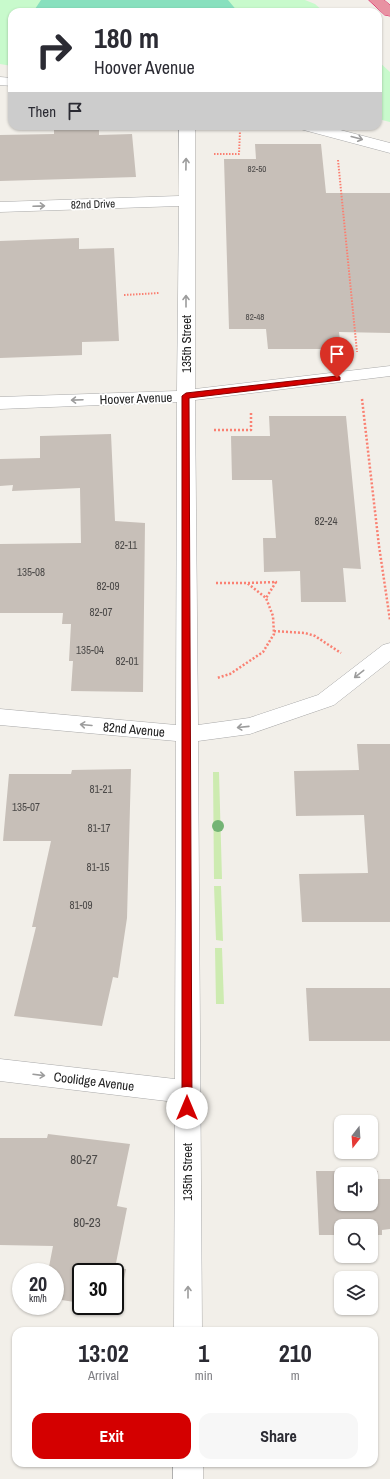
<!DOCTYPE html>
<style>
body{margin:0;font-family:"Archivo Narrow",sans-serif;background:#f7f7f7;color:#2b2b33;height:100vh;display:flex;flex-direction:column;font-size:15px;white-space:nowrap}
*{box-sizing:border-box;margin:0}
p{font-size:13px;color:#7c7c81}
.icon{flex:none;width:22px;height:22px;fill:none;stroke:currentColor;stroke-width:2;stroke-linecap:round;stroke-linejoin:round}
.map{position:relative;flex:1;overflow:hidden}
.panel{position:absolute;left:12px;top:1327px;width:366px;height:140px;display:flex;flex-direction:column;background:#fff;border-radius:12px;box-shadow:0 1px 3px #0004}
.panel>*{flex:none}
.banner{position:absolute;left:8px;top:8px;width:374px;height:122px;border-radius:12px;box-shadow:0 1px 3px #0004;background:#fff;color:#2b2b33;overflow:hidden}
.needle{width:26px;rotate:197deg}
.tools{position:absolute;left:334px;top:1115px;display:grid;gap:8px}
.tools a{display:grid;place-items:center;width:44px;height:44px;border-radius:8px;background:#fff;box-shadow:0 1px 3px #0004;font-size:20px}
.speed{position:absolute;left:12px;top:1263px;display:flex;gap:8px;font-size:20px;font-weight:700;text-align:center}
.speed>*{display:grid;place-content:center;width:52px;height:52px;border-radius:50%;background:#fff;box-shadow:0 1px 3px #0004;line-height:1}
.speed small{font-size:10px;font-weight:400}
.speed .limit{border:2px solid #111;border-radius:6px;background:#fff;color:#111}
.pin{position:absolute;display:grid;place-items:center;width:34px;height:34px;color:#fff;margin:-41px -17px;border-radius:50% 50% 50% 0;rotate:-45deg;box-shadow:0 0 4px #0007}
.pin .icon{rotate:45deg}
.me{position:absolute;width:44px;margin:-22px;rotate:0deg;stroke-linejoin:round;filter:drop-shadow(0 0 3px #0008)}
.turn{display:flex;align-items:center;gap:14px;height:84px;padding:0 20px;font-size:18px}
.turn .icon{width:52px;height:52px;stroke-width:2.5}
.turn b{display:block;font-size:28px;line-height:34px}
.then{display:flex;align-items:center;height:38px;padding:0 20px;background:#0003;gap:8px;font-size:15px}
.eta{display:flex;justify-content:space-evenly;align-items:center;height:68px;text-align:center}
.eta b{font-size:24px;font-weight:700;line-height:28px}
.action{display:flex;gap:8px;margin-top:auto;padding:8px 20px}
.action a{flex:1;height:46px;border-radius:12px;background:#d40000;color:#fff;font-size:16px;font-weight:700;line-height:46px;text-align:center}
.action a+a{background:#f7f7f7;color:#2b2b33}
.map>svg:first-child{display:block}
</style>
<div class="map">
<svg width="390" height="1479" viewBox="0 0 390 1479">
<rect width="100%" height="100%" fill="#f2efe9"/>
<path fill="#cdebb0" d="M213,772h6l3,107h-8z
M214,886h7l2,55 -7,-1z
M215,948h7l2,56h-8z"/>
<path fill="#c8facc" d="M0,0h305l10,4 9,8h-312v54l-12,-2z
M378,61l12,11v50l-12,-3z"/>
<path fill="#88e0be" d="M41,0h187l10,12h-205z"/>
<path fill="#c7bfb8" fill-rule="evenodd" d="M54,126h45v9l33,-1 4,43 -136,4v-46l54,-1z
M255,144h66l5,49h64v140l-51,-1 2,17h-73l-2,-20h-37l-5,-170h32z
M79,238v11l35,-1 5,93 -37,1v13l-82,3v-117z
M269,416h77l15,153 -18,-1 3,34h-45l-1,-31 -36,1 -1,-34h13l-4,-58h-40l-1,-44h39z
M111,434l4,87 30,2 -2,169 -72,-1 2,-30h-4l2,-37h-9l1,-11h-63v-69l81,-1 -1,-55 -68,3 1,-6 -13,1v-27l40,-1v-22z
M357,744h33v178h-88l-3,-48 69,-1 -4,-58 -68,1 -2,-45 65,-1z
M131,769l-4,149 -9,60 -5,-1 -11,49 -88,-10 22,-89h-4l19,-86h-48l6,-67h62l1,-4z
M306,988h84v53h-81z
M48,1134l82,10 -13,62 10,2 -12,60 11,1 -8,39 -14,-2h11v-34h-34v31l-26,-4v-27h-7l5,-26 -53,-1v-107h47z
M316,1171h62v8h12v50l-8,1v5h-11v-9h-30v9h-22zM341,1174h30v30h-30z"/>
<g fill="none" stroke-linecap="round" stroke-linejoin="round">
<g stroke="#a9a9a9" stroke-width="1">
<path id="minor" d="M0,77l12,1v8l-12,-1z
M179,126h16v263l195,-23v10l-195,24 3,325 51,-7 69,-23 65,-50 7,-2v18l-56,44 -84,29 -52,7 4,590h-28l1,-229 -175,-21v-22l175,20 1,-338 -176,-16v-16l176,16 1,-323 -177,7v-12l177,-6 2,-185 -179,6v-10l179,-6z
M297,126h28l65,17v10l-90,-24z
M173,1463h30v16h-30z"/>
</g>
<g stroke="#dc2a67" stroke-width="1">
<path id="highway" d="M369,0h15l6,5v11l-5,-1z"/>
</g>
<path stroke="#fa8072" stroke-width="2" stroke-dasharray="1.5 1.5" stroke-linecap="butt" d="M214,154h25l1,-23
M338,160l19,192
M124,295l35,-2"/>
<path stroke="#fa8072" stroke-width="2.5" stroke-dasharray="2 2" stroke-linecap="butt" d="M362,399l17,147 11,74
M214,430h37v-18
M216,583h31l19,15 7,18 1,18 -11,18 -33,22 -13,4
M248,583l28,-1 -10,16
M274,631l31,2 10,3 26,17"/>
<use href="#minor" fill="#fff" fill-rule="evenodd"/>
<use href="#highway" fill="#e892a2" fill-rule="evenodd"/>
</g>
<circle fill="#74b475" cx="218" cy="826" r="6"/>
<defs><path id="oneway-shaft" d="M-6 0H5M1.5-3L5.5 0L1.5 3" fill="none" stroke-width="1.6" stroke-linecap="round" stroke-linejoin="round"/></defs>
<g stroke="#9c9c9c">
<use href="#oneway-shaft" transform="translate(357 138) rotate(15)"/>
<use href="#oneway-shaft" transform="translate(186 164) rotate(-89)"/>
<use href="#oneway-shaft" transform="translate(39 206) rotate(-2)"/>
<use href="#oneway-shaft" transform="translate(186 301) rotate(-90)"/>
<use href="#oneway-shaft" transform="translate(77 400) rotate(178)"/>
<use href="#oneway-shaft" transform="translate(359 674) rotate(142)"/>
<use href="#oneway-shaft" transform="translate(86 725) rotate(-175)"/>
<use href="#oneway-shaft" transform="translate(243 727) rotate(174)"/>
<use href="#oneway-shaft" transform="translate(39 1075) rotate(7)"/>
<use href="#oneway-shaft" transform="translate(188 1292) rotate(-90)"/>
</g>
<path fill="#d40000" stroke="#8a0000" d="M337,376l3,1v3l-151,18 3,710 -1,3 -4,2 -4,-2 -1,-3v-712l4,-3z"/>
<g text-anchor="middle" stroke-width="3.5" stroke-linejoin="round" paint-order="stroke">
<g font-size="9" fill="#4b4948">
<text x="257" y="172">82-50</text>
<text x="255" y="320">82-48</text>
</g>
<g font-size="11" fill="#222" stroke="#fff">
<text transform="translate(93 204) rotate(-2)" y="4">82nd Drive</text>
</g>
<g font-size="11" fill="#4b4948">
<text x="326" y="525">82-24</text>
<text x="126" y="549">82-11</text>
<text x="31" y="576">135-08</text>
<text x="108" y="590">82-09</text>
<text x="101" y="616">82-07</text>
<text x="90" y="654">135-04</text>
<text x="127" y="665">82-01</text>
<text x="101" y="793">81-21</text>
<text x="26" y="811">135-07</text>
<text x="99" y="832">81-17</text>
<text x="98" y="871">81-15</text>
<text x="81" y="909">81-09</text>
</g>
<g font-size="13" fill="#222" stroke="#fff">
<text transform="translate(186 344) rotate(-90)" y="5">135th Street</text>
<text transform="translate(136 398) rotate(-2)" y="5">Hoover Avenue</text>
<text transform="translate(134 729) rotate(5)" y="5">82nd Avenue</text>
<text transform="translate(94 1081) rotate(7)" y="5">Coolidge Avenue</text>
<text transform="translate(187 1172) rotate(-90)" y="5">135th Street</text>
</g>
<g font-size="13" fill="#4b4948">
<text x="84" y="1164">80-27</text>
<text x="87" y="1227">80-23</text>
</g>
</g>
</svg>
<div class="tools">
<a><svg class="needle" viewBox="-14 -14 28 28"><path d="M0-13l5 13h-10z" fill="#e53935"/><path d="M0 13l5-13h-10z" fill="#7c7c81"/></svg></a>
<a><svg class="icon" aria-label="sound" viewBox="0 0 24 24"><path d="M4 9h4l5-4v14l-5-4H4zM17 9q2 3 0 6"/></svg></a>
<a><svg class="icon" aria-label="search" viewBox="0 0 24 24"><circle cx="10" cy="10" r="6"/><path d="M15 15l6 6"/></svg></a>
<a><svg class="icon" aria-label="layers" viewBox="0 0 24 24"><path d="M12 4l9 5-9 5-9-5zM3 14l9 5 9-5"/></svg></a>
</div>
<div class="speed"><div>20<small>km/h</small></div><div class="limit">30</div></div>
<div class="pin" style="left:337px;top:378px;background:#d93025"><svg class="icon" aria-label="arrive" viewBox="0 0 24 24"><path d="M6 21V4h12l-3 4 3 4H6"/></svg></div>
<svg class="me" style="left:187px;top:1108px" viewBox="-20 -20 40 40"><circle r="19" fill="#fff"/><path d="M0-13L10 11 0 6-10 11z" fill="#d40000"/></svg>
<div class="banner">
<div class="turn"><svg class="icon" aria-label="right" viewBox="0 0 24 24"><path d="M7 20v-9h11M14 6l5 5-5 5"/></svg><div><b>180 m</b>Hoover Avenue</div></div>
<div class="then">Then<svg class="icon" aria-label="arrive" viewBox="0 0 24 24"><path d="M6 21V4h12l-3 4 3 4H6"/></svg></div>
</div>
<section class="panel">
<div class="eta">
<div><b>13:02</b><p>Arrival</p></div>
<div><b>1</b><p>min</p></div>
<div><b>210</b><p>m</p></div>
</div>
<div class="action"><a>Exit</a><a>Share</a></div>
</section>
</div>
